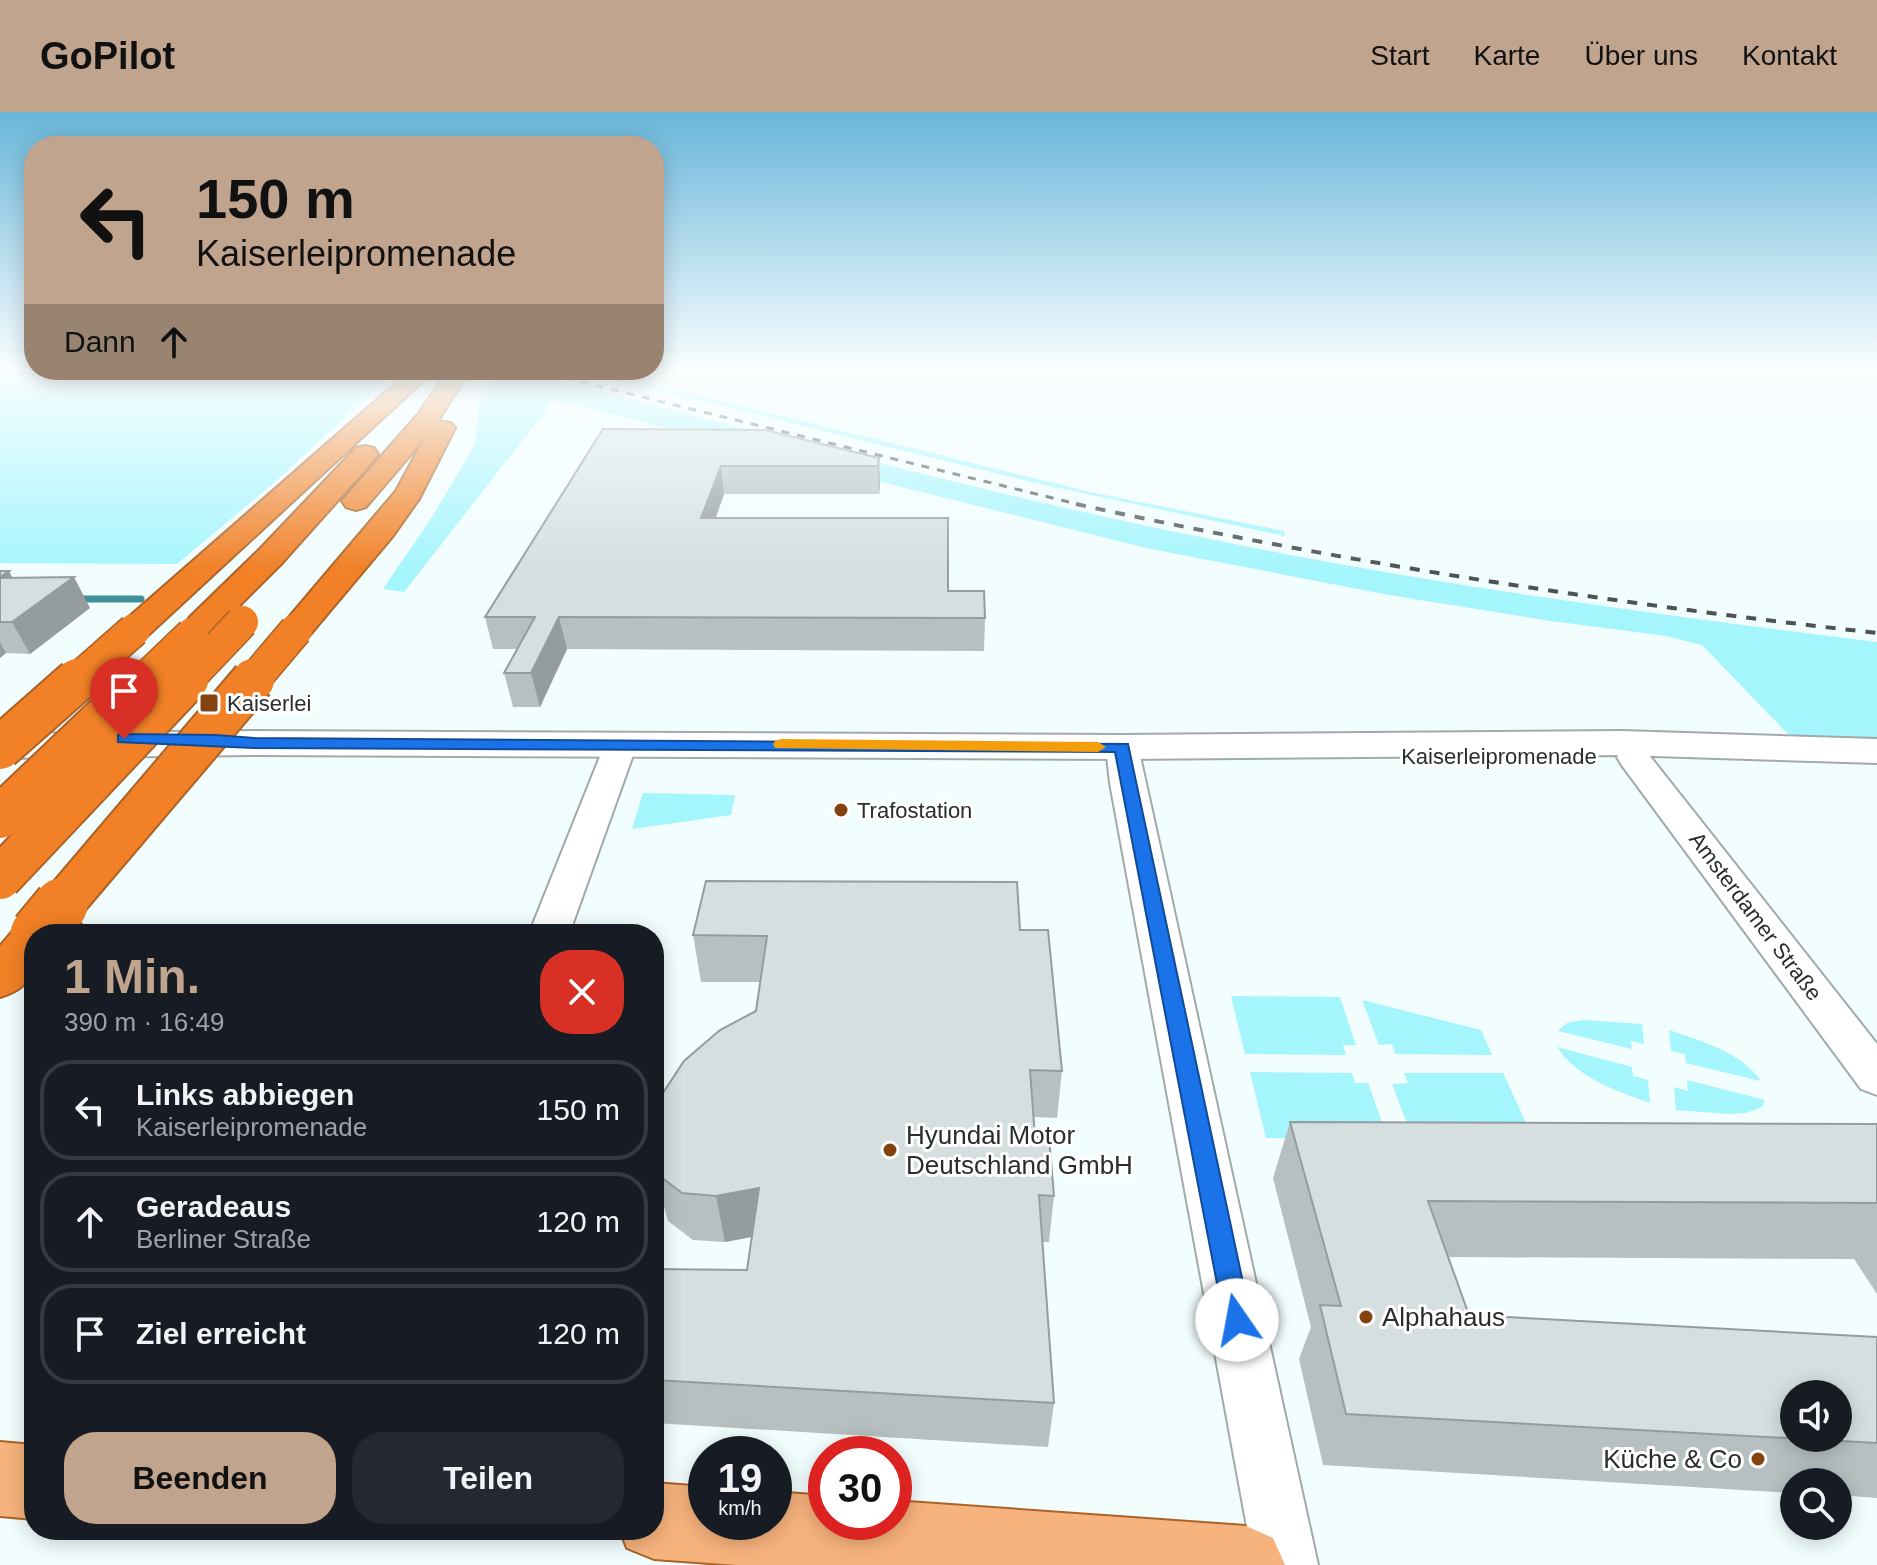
<!DOCTYPE html>
<html lang="de">
<meta charset="utf-8">
<style>
body{margin:0;font-family:Arial,sans-serif;background:#242831;color:#f1f3f6;height:100vh;display:flex;flex-direction:column;font-size:30px;white-space:nowrap}
*{box-sizing:border-box;margin:0}
p{font-size:26px;color:#9ea1a6}
.icon{flex:none;width:44px;height:44px;fill:none;stroke:currentColor;stroke-width:2;stroke-linecap:round;stroke-linejoin:round}
.map{position:relative;flex:1;overflow:hidden}
.details{position:absolute;left:24px;top:812px;width:640px;height:616px;display:flex;flex-direction:column;background:#171b24;border-radius:32px;box-shadow:0 4px 20px #0003}
.details>*{flex:none}
.banner{position:absolute;left:24px;top:24px;width:640px;height:244px;border-radius:32px;box-shadow:0 4px 20px #0003;background:#c0a48e;color:#111;overflow:hidden}
.tools{position:absolute;left:1780px;top:1268px;display:grid;gap:16px}
.tools a{display:grid;place-items:center;width:72px;height:72px;border-radius:50%;background:#171b24;box-shadow:0 4px 20px #0003;font-size:40px}
.speed{position:absolute;left:688px;top:1324px;display:flex;gap:16px;font-size:40px;font-weight:700;text-align:center}
.speed>*{display:grid;place-content:center;width:104px;height:104px;border-radius:50%;background:#171b24;box-shadow:0 4px 20px #0003;line-height:1}
.speed small{font-size:20px;font-weight:400}
.speed .limit{border:12px solid #d22;background:#fff;color:#111}
.pin{position:absolute;display:grid;place-items:center;width:68px;height:68px;color:#fff;margin:-82px -34px;border-radius:50% 50% 50% 0;rotate:-45deg;box-shadow:0 0 8px #0007}
.pin .icon{rotate:45deg}
.me{position:absolute;width:88px;margin:-44px;rotate:348deg;stroke-linejoin:round;filter:drop-shadow(0 0 6px #0008)}
.turn{display:flex;align-items:center;gap:28px;height:168px;padding:0 40px;font-size:36px}
.turn .icon{width:104px;height:104px;stroke-width:2.5}
.turn b{display:block;font-size:56px;line-height:68px}
.then{display:flex;align-items:center;height:76px;padding:0 40px;background:#0003;gap:16px;font-size:30px}
.round{display:grid;place-items:center;flex:none;width:84px;height:84px;border-radius:32px;background:#242831}
.head{display:flex;align-items:center;justify-content:space-between;height:136px;padding:0 40px}
h1{font-size:48px;font-weight:600;line-height:60px;color:#c0a48e}
.primary-button{display:flex;gap:16px;margin-top:auto;padding:16px 40px}
.primary-button a{flex:1;height:92px;border-radius:32px;background:#c0a48e;color:#111;font-size:32px;font-weight:600;line-height:92px;text-align:center}
.primary-button a+a{background:#242831;color:#f1f3f6}
ul{padding:0;list-style:none}
li{display:flex;align-items:center;gap:24px;height:100px;margin:0 16px 12px;padding:0 24px;border:4px solid #363941;border-radius:32px}
li div{flex:1}
li b{display:block;font-size:30px}
li em{font-style:normal}
header{display:flex;align-items:center;gap:48px;box-sizing:border-box;height:112px;padding:0 40px;background:#c0a48e;color:#111}
header strong{font-size:38px}
nav{display:flex;gap:44px;margin-inline-start:auto;font-size:28px}
.map>svg:first-child{display:block}
</style>
<header>
<strong>GoPilot</strong>
<nav><a>Start</a><a>Karte</a><a>Über uns</a><a>Kontakt</a></nav>
</header>
<div class="map">
<svg width="1877" height="1453" viewBox="0 0 1877 1453">
<rect width="100%" height="100%" fill="#f2fdfe"/>
<path fill="#a5f5fd" d="M0,256l34,2h362l-120,111 -99,83 -177,-1z
M498,258h22c229,60 458,122 690,169 220,46 444,75 667,103v100l-78,-4 -11,-4 -86,-89 -36,-9 -115,-15 -162,-26 -243,-47 -592,-148 -150,192 -21,-3 51,-75 41,-70 5,-47z
M572,258h24l494,122 194,39 1,5 -250,-53z
M643,681l92,2 -4,20 -99,14z
M1231,884l109,1 16,48h-13l3,10 -101,-1z
M1362,888l119,30 11,25 -97,-1 -3,-10 -13,1z
M1584,908l58,4 2,20 -13,-3 1,8 -74,-18 9,-8z
M1669,918c32,11 72,22 92,51l-75,-18 -1,-9 -14,-3z
M1557,935l75,20 1,9 15,4 2,23c-33,-12 -73,-25 -93,-56z
M1250,960l102,1 3,10h13l20,56 -122,-1z
M1404,961h99l31,67 -121,-1 -21,-55 16,-1z
M1687,968l78,20 -3,7 -16,6 -18,1 -52,-4 -2,-23 14,4z"/>
<g fill="none" stroke-linecap="round" stroke-linejoin="round">
<path stroke="#3f9098" stroke-width="7" d="M75,487h66"/>
<g stroke="#a0aaab" stroke-width="4">
<path id="street" d="M621,622l11,3 5,7 -68,190h-40l76,-190 5,-7z
M1122,625l12,3 4,7 180,818h-64l-144,-782 -4,-36 4,-7z
M1633,635l12,3 232,294v51l-16,-6 -240,-325 -4,-7 4,-7z"/>
</g>
<g stroke="#a0aaab" stroke-width="4">
<path id="secondary" d="M254,619l868,4 500,-4 255,8v24l-255,-8 -500,4 -868,-4 -254,3v-24z"/>
</g>
<g stroke="#ab6328" stroke-width="4">
<path id="primary" d="M0,1330l34,3v74l-34,-3z
M654,1371l52,4v35h68v-30l52,4v26h68v-21l352,25 27,12 12,27h-548l-83,-6 -27,-11 -7,-18h34z"/>
</g>
<g stroke="#ab6328" stroke-width="4">
<path id="highway" d="M411,258h24l-289,267 -12,3 -12,-3 -5,-7 5,-7z
M448,258h22l-32,51 13,2 4,5 -36,71 -27,38 -84,100 -12,3 -12,-3 -5,-7 5,-7 112,-132 28,-52 -58,68 -10,3 -10,-3 -4,-6 77,-88z
M365,334l9,2 4,6 -4,6 -92,103 -68,68 -12,3 -12,-3 -5,-7 5,-7 70,-68 96,-101z
M34,809l17,5 5,8h-22c0,33 3,52 -34,63v-51l17,-20z"/>
</g>
<use href="#street" fill="#fff" fill-rule="evenodd"/>
<use href="#secondary" fill="#fff" fill-rule="evenodd"/>
<use href="#primary" fill="#f7b37d" fill-rule="evenodd"/>
<use href="#highway" fill="#f18026" fill-rule="evenodd"/>
<path stroke="#4d5253" stroke-width="3" stroke-dasharray="8 8" stroke-linecap="butt" d="M533,258l552,136"/>
<path stroke="#4d5253" stroke-width="4" stroke-dasharray="10 10" stroke-linecap="butt" d="M1076,392c265,58 532,99 801,129"/>
<g stroke="#ab6328" stroke-width="35" stroke-linecap="butt">
<path id="highway-bridge-far2" d="M75,570l59,-52
M142,570l50,-48
M185,570l57,-60
M252,570l44,-52"/>
</g>
<g stroke="#ab6328" stroke-width="46" stroke-linecap="butt">
<path id="highway-bridge-far1" d="M0,636l77,-68
M0,705l144,-137
M0,766l187,-198
M60,795l193,-227"/>
</g>
<g stroke="#ab6328" stroke-width="57" stroke-linecap="butt">
<path id="highway-bridge" d="M37,822l24,-29"/>
</g>
<use href="#highway-bridge-far2" stroke="#f18026" stroke-width="32"/>
<use href="#highway-bridge-far1" stroke="#f18026" stroke-width="42"/>
<use href="#highway-bridge" stroke="#f18026" stroke-width="53"/>
</g>
<path fill="#b7c0c1" d="M603,317l276,29 1,28 -1,8h-155l-8,24 232,73 37,27 -1,33 -417,-2 -27,58h-27l-9,-34 13,-24h-24l-8,-32z
M0,459l12,7 78,30 -60,46 -24,-1 -6,5z
M1020,818l42,141 -5,47 -23,-1 1,20 19,59 -5,46h-7l12,161 -6,44 -394,-24v-154l93,1 5,-33 -27,5 -32,-2 -25,-19 -14,-51v-57l102,-102 4,-29h-59l-8,-47z
M1290,1010l587,2v170l-23,-35 -406,-2 21,58 408,22v161l-39,-3v-13h-44v11l-471,-28 -24,-106 12,-32 -38,-149z"/>
<path fill="#959c9d" d="M879,346l1,28 -1,8 -1,-28z
M721,354l3,28 -19,53 -4,-29z
M9,459l16,31 -25,-25z
M74,465l16,31 -60,46 -18,-32z
M559,505l8,32 -27,58 -9,-34z
M0,530l6,11 -6,5z
M759,1076l7,46 -41,8 -9,-46z"/>
<path fill="#d5dfe0" stroke="#959c9d" stroke-width="2" fill-rule="evenodd" d="M603,317l162,1 114,28 -1,8h-157l-20,52h247v73h36l1,27 -426,-1 -28,56h-27l31,-56h-50z
M0,459h9l-9,6z
M74,465l-62,45h-12v-44z
M706,769l311,1 3,48h28l14,141 -32,-1 5,67h14l5,59 -15,-1 15,208 -400,-23v-111l93,1 12,-82 -43,8 -34,-3 -25,-19 -3,-8v-53l5,-14 25,-38 36,-31 36,-19 11,-75 -74,-1z
M1290,1010l587,2v79l-449,-2 41,114 408,22v106l-531,-29 -26,-109 21,1zM1794,1282h44v44h-44z"/>
<linearGradient id="sky" x2="0" y2="1"><stop stop-color="#68b6da"/><stop offset="0.56" stop-color="#f9feff"/><stop offset="1" stop-color="#f9feff" stop-opacity="0"/></linearGradient>
<rect width="1877" height="459" fill="url(#sky)"/>
<path fill="#1a73e8" stroke="#114b97" stroke-width="2" d="M124,622l92,1 38,3 874,6 123,576 -4,9 -10,4 -9,-4 -4,-9 -109,-568 -861,-4 -136,-6v-7z"/>
<path fill="#f59e0b" d="M781,627l317,3 8,5 -8,5 -323,-4 -2,-4 2,-3z"/>
<g fill="#84430e" stroke="#fff" stroke-width="3">
<rect x="199" y="581" width="20" height="20" rx="4"/>
<circle cx="841" cy="698" r="8"/>
<circle cx="890" cy="1038" r="8"/>
<circle cx="1366" cy="1205" r="8"/>
<circle cx="1758" cy="1347" r="8"/>
</g>
<g text-anchor="middle" stroke-width="6" stroke-linejoin="round" paint-order="stroke">
<g font-size="22" fill="#292d2d" stroke="#fff" text-anchor="start">
<text x="227" y="599">Kaiserlei</text>
<text x="857" y="706">Trafostation</text>
</g>
<g font-size="22" fill="#292d2d" stroke="#fff">
<text x="1499" y="652">Kaiserleipromenade</text>
<text transform="translate(1756 804) rotate(53)" y="8">Amsterdamer Straße</text>
</g>
<g font-size="26" fill="#292d2d" stroke="#fff" text-anchor="start">
<text x="906" y="1032">Hyundai Motor<tspan x="906" dy="30">Deutschland GmbH</tspan></text>
<text x="1382" y="1214">Alphahaus</text>
<text x="1742" y="1356" text-anchor="end">Küche &amp; Co</text>
</g>
</g>
</svg>
<div class="tools">
<a><svg class="icon" aria-label="sound" viewBox="0 0 24 24"><path d="M4 9h4l5-4v14l-5-4H4zM17 9q2 3 0 6"/></svg></a>
<a><svg class="icon" aria-label="search" viewBox="0 0 24 24"><circle cx="10" cy="10" r="6"/><path d="M15 15l6 6"/></svg></a>
</div>
<div class="speed"><div>19<small>km/h</small></div><div class="limit">30</div></div>
<div class="pin" style="left:124px;top:627px;background:#d93025"><svg class="icon" aria-label="arrive" viewBox="0 0 24 24"><path d="M6 21V4h12l-3 4 3 4H6"/></svg></div>
<svg class="me" style="left:1237px;top:1208px" viewBox="-20 -20 40 40"><circle r="19" fill="#fff"/><path d="M0-13L10 11 0 6-10 11z" fill="#1a73e8"/></svg>
<div class="banner">
<div class="turn"><svg class="icon" aria-label="left" viewBox="0 0 24 24"><path d="M17 20v-9H6M10 6l-5 5 5 5"/></svg><div><b>150 m</b>Kaiserleipromenade</div></div>
<div class="then">Dann<svg class="icon" aria-label="ahead" viewBox="0 0 24 24"><path d="M12 20V5M6 11l6-6 6 6"/></svg></div>
</div>
<section class="details">
<div class="head"><div><h1>1 Min.</h1><p>390 m · 16:49</p></div><a class="round" style="background:#d93025;color:#fff"><svg class="icon" aria-label="close" viewBox="0 0 24 24"><path d="M6 6l12 12M18 6L6 18"/></svg></a></div>
<ul>
<li><svg class="icon" aria-label="left" viewBox="0 0 24 24"><path d="M17 20v-9H6M10 6l-5 5 5 5"/></svg><div><b>Links abbiegen</b><p>Kaiserleipromenade</p></div><em>150 m</em></li>
<li><svg class="icon" aria-label="ahead" viewBox="0 0 24 24"><path d="M12 20V5M6 11l6-6 6 6"/></svg><div><b>Geradeaus</b><p>Berliner Straße</p></div><em>120 m</em></li>
<li><svg class="icon" aria-label="arrive" viewBox="0 0 24 24"><path d="M6 21V4h12l-3 4 3 4H6"/></svg><div><b>Ziel erreicht</b></div><em>120 m</em></li>
</ul>
<div class="primary-button"><a>Beenden</a><a>Teilen</a></div>
</section>
</div>
